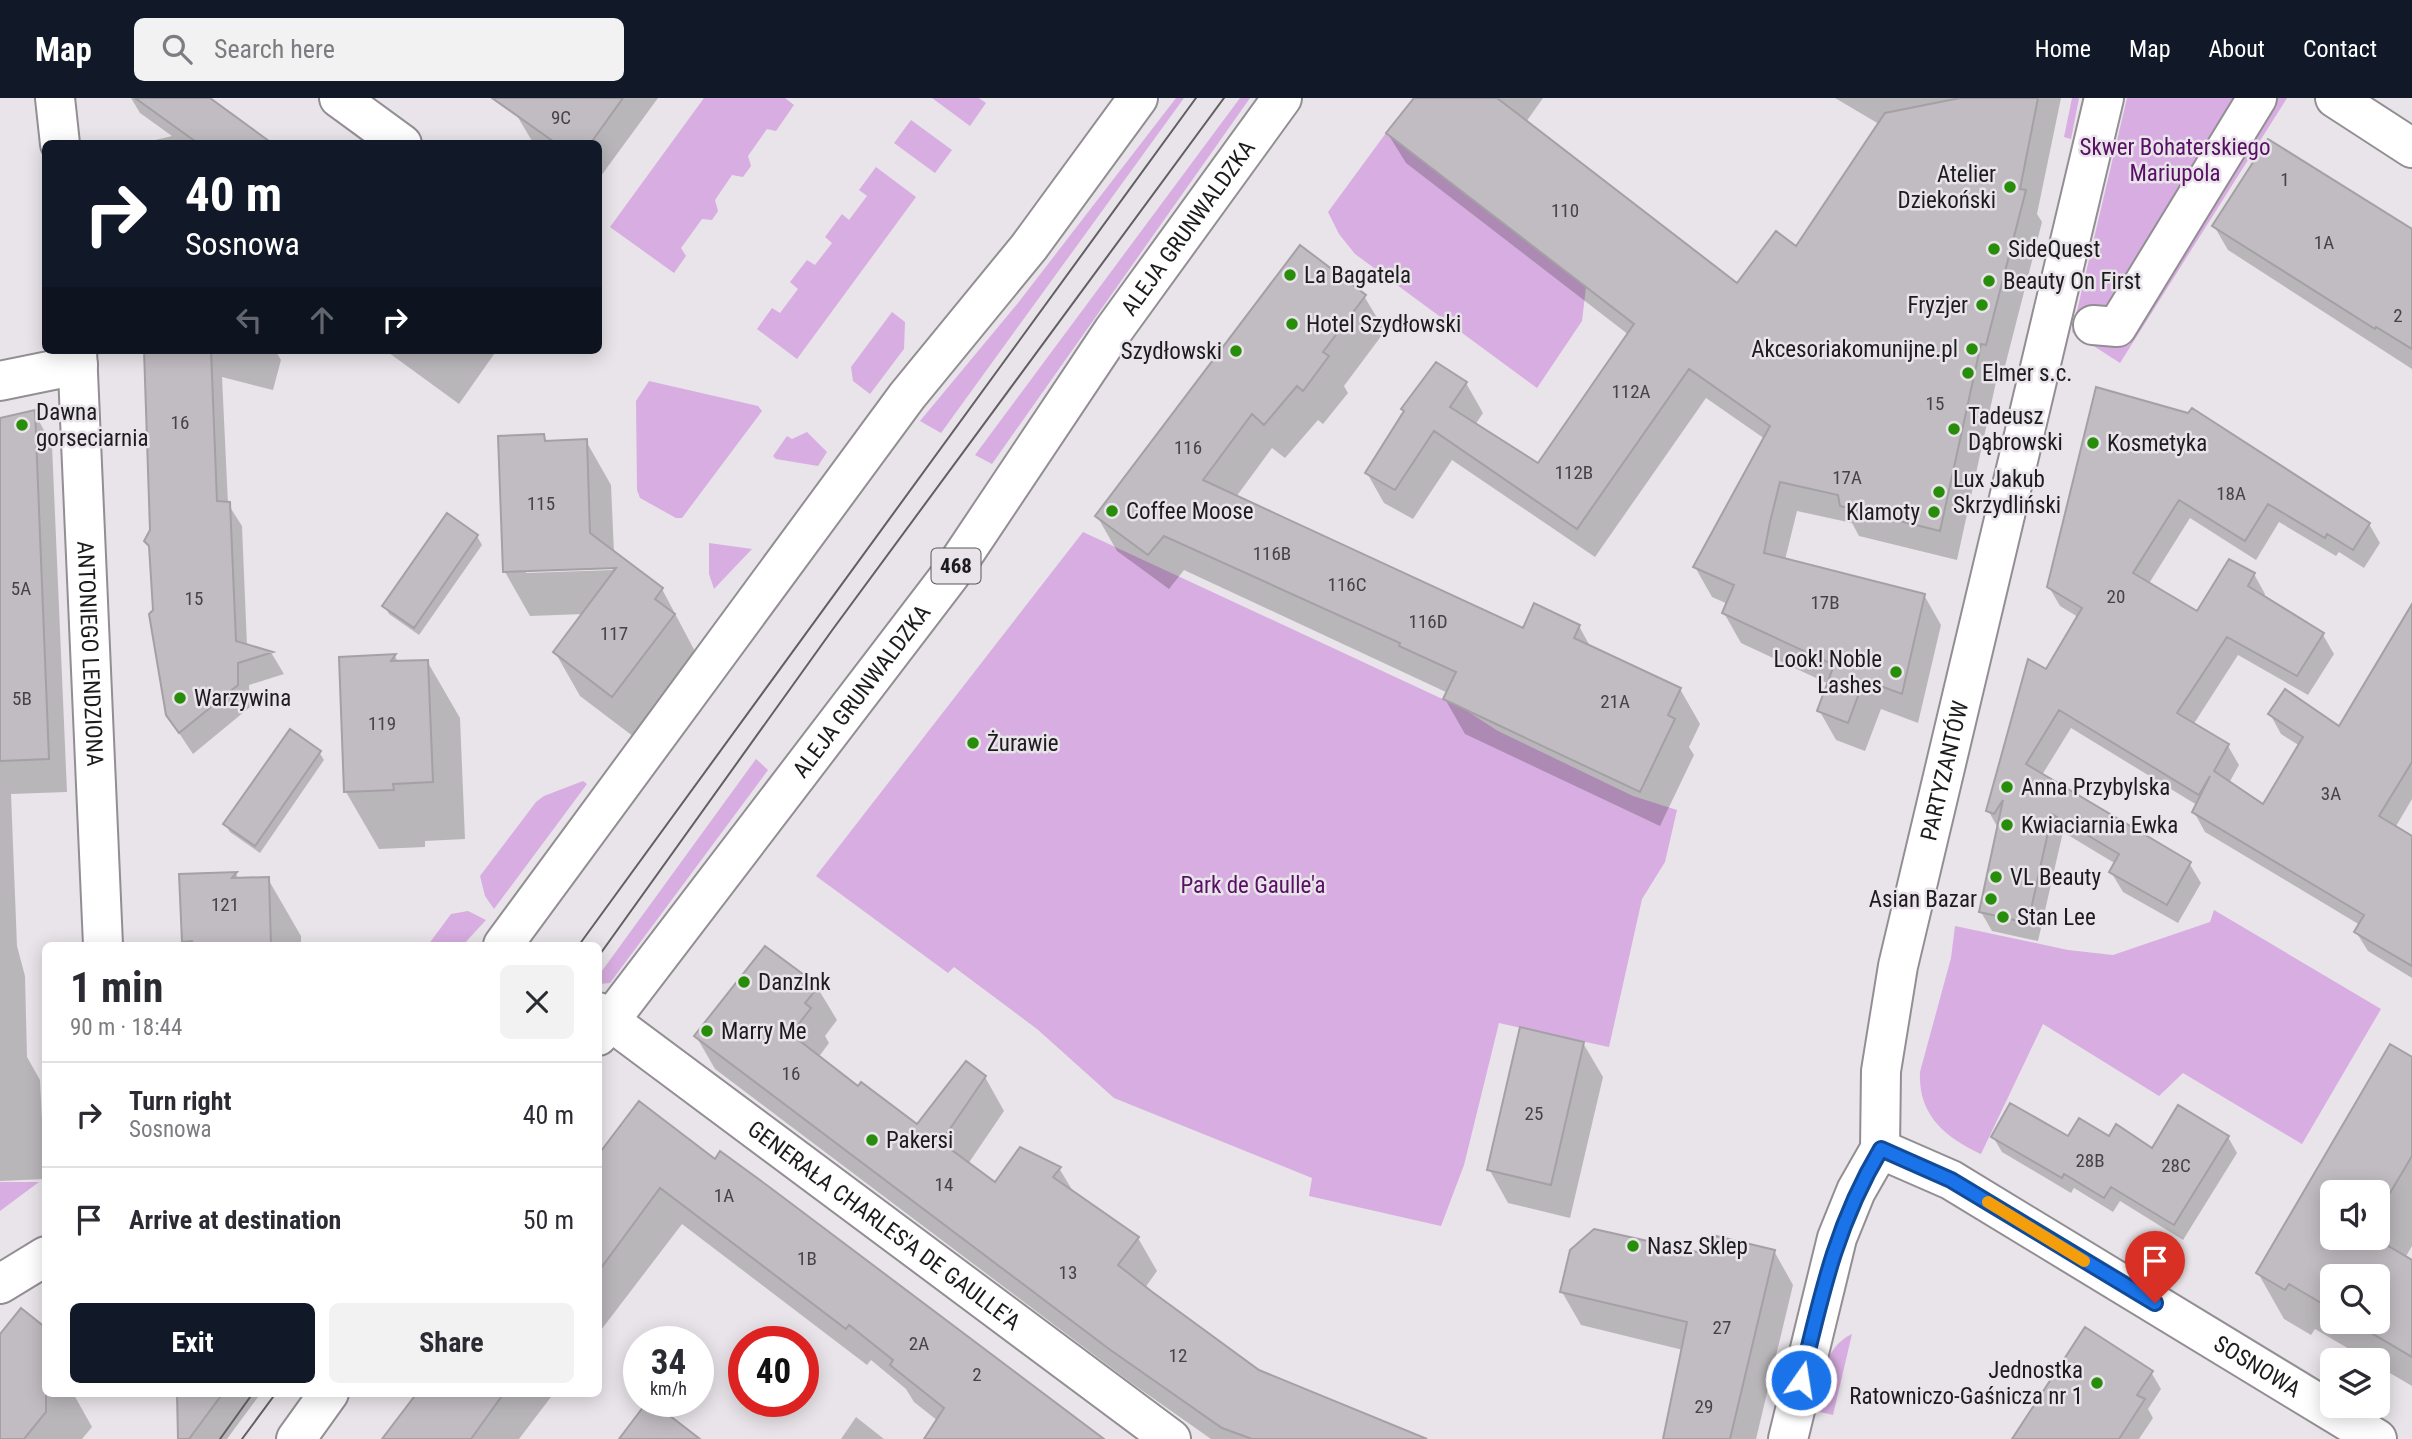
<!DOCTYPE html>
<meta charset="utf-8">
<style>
body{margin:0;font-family:"Roboto Condensed",sans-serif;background:#f2f2f3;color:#2b2b33;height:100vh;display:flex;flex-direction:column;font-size:26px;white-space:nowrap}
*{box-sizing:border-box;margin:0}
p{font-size:23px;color:#7c7c81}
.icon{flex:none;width:38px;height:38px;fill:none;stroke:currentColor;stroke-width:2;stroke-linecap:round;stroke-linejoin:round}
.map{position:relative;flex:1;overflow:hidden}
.drawer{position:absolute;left:42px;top:844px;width:560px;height:455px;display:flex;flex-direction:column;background:#fff;border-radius:10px;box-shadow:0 4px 18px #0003}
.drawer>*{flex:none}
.guide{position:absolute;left:42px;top:42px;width:560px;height:214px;border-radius:10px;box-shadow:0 4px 18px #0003;background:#111827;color:#fff;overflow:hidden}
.buttons{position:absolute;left:2320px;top:1082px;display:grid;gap:14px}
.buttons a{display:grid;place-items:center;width:70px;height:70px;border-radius:10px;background:#fff;box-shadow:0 4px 18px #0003;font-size:35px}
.speed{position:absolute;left:623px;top:1228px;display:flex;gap:14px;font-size:35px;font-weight:700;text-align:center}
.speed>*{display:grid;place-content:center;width:91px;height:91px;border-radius:50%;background:#fff;box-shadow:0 4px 18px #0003;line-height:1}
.speed small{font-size:18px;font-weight:400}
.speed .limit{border:10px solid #d22;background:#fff;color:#111}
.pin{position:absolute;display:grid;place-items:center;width:60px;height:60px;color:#fff;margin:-72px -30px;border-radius:50% 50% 50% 0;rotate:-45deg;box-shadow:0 0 7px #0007}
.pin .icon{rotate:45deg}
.me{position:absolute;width:77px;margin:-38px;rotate:13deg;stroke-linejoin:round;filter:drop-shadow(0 0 5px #0008)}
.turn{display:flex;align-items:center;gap:24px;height:147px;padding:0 28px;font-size:32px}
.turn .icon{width:91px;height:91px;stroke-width:2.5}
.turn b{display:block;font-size:49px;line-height:60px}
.lanes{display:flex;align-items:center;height:66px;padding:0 28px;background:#0003;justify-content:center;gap:35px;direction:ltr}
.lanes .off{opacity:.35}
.round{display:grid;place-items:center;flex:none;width:74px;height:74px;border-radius:10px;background:#f2f2f3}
.summary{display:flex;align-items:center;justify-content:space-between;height:119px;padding:0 28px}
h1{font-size:42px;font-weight:700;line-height:52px}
.cta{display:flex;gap:14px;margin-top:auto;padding:14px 28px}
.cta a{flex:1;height:80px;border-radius:10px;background:#111827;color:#fff;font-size:28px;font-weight:700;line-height:80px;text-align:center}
.cta a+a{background:#f2f2f3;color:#2b2b33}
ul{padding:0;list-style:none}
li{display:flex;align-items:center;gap:21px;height:105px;padding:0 28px;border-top:2px solid #e1e1e2}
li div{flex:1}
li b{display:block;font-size:26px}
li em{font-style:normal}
header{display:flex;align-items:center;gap:42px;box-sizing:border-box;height:98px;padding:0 35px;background:#111827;color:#fff}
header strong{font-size:33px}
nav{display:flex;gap:38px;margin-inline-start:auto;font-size:24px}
.search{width:490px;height:63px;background:#f2f2f3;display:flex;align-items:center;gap:18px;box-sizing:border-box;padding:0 24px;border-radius:10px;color:#7c7c81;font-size:26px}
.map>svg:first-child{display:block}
</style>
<header>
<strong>Map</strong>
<div class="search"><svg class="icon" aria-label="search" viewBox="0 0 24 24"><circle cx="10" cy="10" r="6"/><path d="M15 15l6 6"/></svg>Search here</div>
<nav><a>Home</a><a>Map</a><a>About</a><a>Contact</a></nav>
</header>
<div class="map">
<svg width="2412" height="1341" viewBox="0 0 2412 1341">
<rect width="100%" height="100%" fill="#e8e4e9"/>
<path fill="#d8ade1" d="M704,0h81l9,7 -18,26 -9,-2 -19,27 3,10 -8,11 -11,-2 -17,25 3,11 -6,9 -10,-1 -21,29 5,8 -12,17 -64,-46z
M932,0h47l7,5 -16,23z
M1176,0h8l-243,335 -21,-12 98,-118z
M1240,0h10l-258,366 -17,-9z
M2072,0h7l-8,41 -7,-2z
M2127,0h160l-167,265 -48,-31z
M911,22l41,30 -17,23 -41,-30z
M1386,35l200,154 -4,34 -45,67 -182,-134 -16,-20 -11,-22z
M876,69l40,30 -119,162 -40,-30 15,-21 8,5 18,-24 -8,-7 17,-22 8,5 17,-22 -7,-6 17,-23 7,6 18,-24 -8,-6z
M892,214l13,10 -1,27 -34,45 -17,-13 -2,-14z
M649,283l109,25 4,5 -80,107h-6l-36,-20 -3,-8 -1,-89z
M807,334l20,20 -9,14 -42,-7 -3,-3 14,-20 5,3z
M1083,434l381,177 34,22 135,65 44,14 -12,52 -23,37 -33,148 -110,-24 -35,142 -23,61 -132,-30 3,-18 -198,-80 -77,-69 -83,-62 -6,6 -132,-97z
M709,445l43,6 -38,40 -5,-15z
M756,661l12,11 -158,213 -11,1v-9z
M583,683l4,3 -93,125 -9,-13 -5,-20 56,-74 8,-6z
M2214,812l167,99 -79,135 -119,-71 -24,23 -116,-72 -62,130c-36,-17 -63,-39 -61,-82l31,-114 4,-32 113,24 45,5 97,-33z
M468,813l18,9 -23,25h-35l23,-31z
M0,1084h39l-39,29z
M1852,1236l-19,81 -17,-4c7,-29 6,-63 36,-77z"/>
<path fill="#0003" fill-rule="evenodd" d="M131,0h76l63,46h-131l33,-8 -32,-23z
M527,0h131l-60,82v-36l-66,-3 -16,-27z
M1416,0h127l-17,24 211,163 60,-37 82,-124 -44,-26h226l-24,116 5,8 -39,152 -5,-1 -41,187 -98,-24 -7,-13 -55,-12 -12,49 139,35 17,30 -23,98 -37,-14 -16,42 -29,-11 -17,-30 10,-26 -88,-41 -17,-30 4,-9 -16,-7 -17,-30 70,-128 -59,-41 -111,159 -143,-97 -39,59 -29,-16 -17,-30 99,-90 17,30 -8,12 64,41 90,-131 -223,-172 -18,-29z
M2214,128l198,25v118l-184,-119z
M1364,198l21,35 -41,55 4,7 -25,31 -5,-4 -33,38 -13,-10 -36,49 288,134 55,-5 12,22 89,41 20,35 -11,23 5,8 -34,71 -195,-92 -20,-35 3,-6 -264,-123 -15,19 -52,-38 -20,-35z
M145,252h130l6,10 -8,30 -51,-13 6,127 14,22 5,120 25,8 12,20 -35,11 1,22 -57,47 -26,-39 -12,-104z
M385,252h112l-38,54z
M2098,292l271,134 11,19 -16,25 -25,-16 -3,4 -57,-34 -23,38 -66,-42 -42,67 49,29 57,-40 11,20 -2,4 60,37 11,19 -26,41 -70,-40 -45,70 35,21 11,19 -10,18 35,23 36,-60 -19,-12 -11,-20 69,15 73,-122v192l-17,29 17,10v140l-44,-27 -12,-19 4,-7 -155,-93 -11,-20 3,-7 -126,-77 -29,47 147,88 12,20 -23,40 -55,-31 -12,-20 5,-8 -53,-32 -25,109 -46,-10 -11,-19 18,-82 -11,-20 58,-138 32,-55 -18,-11 -11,-19z
M34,314l18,33 15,347 -56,2 6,152 8,30 2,81 13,23 5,99 -45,2v-762z
M543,338l4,6 39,-1 25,44 3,68 48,36 37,70 -61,81 -58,-44 -25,-44 29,-38 -54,2 -25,-44 -5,-134zM613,468v4l-87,3v-3z
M477,438l5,9 -63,90 -30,-21 -4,-8z
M395,558l3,6 29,-1 33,57 5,121 -40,2v6l-46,2 -33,-57 -5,-134z
M319,654l5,8 -64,93 -30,-21 -5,-8z
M236,776l3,6 29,-1 33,57v9h-117l-3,-69z
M817,889l20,33 -12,16 4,7 -11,15 40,31 60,37 67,-49 19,34 -36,53 28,20 63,-16 15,25 64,45 19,33 -12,17 113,84 170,67h-217l-81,-57 -415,-313 -19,-33z
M1583,945l20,34 -33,141 -62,-15 -19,-34z
M2412,961v187l-7,12 7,4v124l-34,-20v-6h-10l-53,-31 -4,6 -27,-16 -26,-46zM2333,1094h45v45h-45zM2333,1178h45v45h-45z
M1993,1039l117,1 43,13 75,-14 9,16 -54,87 -63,-39 -7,11 -39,-24 -3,5 -69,-41z
M598,1060l117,3 387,278h-176l12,-18 -24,-19 -8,-13 -35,-29 -4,5 -185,-141 -84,110z
M1774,1153l19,34 -37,154h-91l18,-89 -102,-25 -19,-33 145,-36z
M0,1239l46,56h27l19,34 -10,12h-82z
M2151,1274l10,17 -13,20 5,9 -14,21h-124z
M179,1295h82l-34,46h-48z
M420,1295h134l-35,46h-133z
M856,1319l28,22h-43z"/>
<path fill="#c0bcc1" stroke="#a4a0a5" stroke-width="2" d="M135,0h75l63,46h-74z
M492,0h131l-33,46h-33z
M1414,0h83l240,185 39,-52 20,15 89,-133 75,-15h78l-18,91 6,1 -40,155 -5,-1 -41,187 -100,-25 -2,-11 -58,-13 -10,40 -6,31 161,41 -23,100 -38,-14 -16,43 -31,-12 17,-46 -112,-52 12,-28 -41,-18 77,-141 -81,-57 -112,160 -143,-98 -39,59 -30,-17 39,-62 -3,-2 35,-47 31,20 -17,25 88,56 96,-139 -248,-191z
M2268,41l144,90v120l-36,-22 -1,2 -163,-103z
M1300,147l66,50 -43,57 6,4 -26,35 -6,-5 -33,39 -12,-11 -49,66 320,148 11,-25 46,22 -6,13 107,50 -13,27 7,4 -35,73 -197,-93 13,-27 -57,-26 1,-3 -236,-107 -16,19 -53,-39z
M144,252h67l6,151 13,1 6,139 37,11 -35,11v22l-59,48 -13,-18 -17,-101 4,-4 -4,-64 -5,-5 6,-11z
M2096,289l92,26 4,-5 178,115 -17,27 -26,-16 -2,4 -57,-34 -23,37 -66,-41 -46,73 64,38 32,-52 26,14 -7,13 76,47 -27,43 -70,-39 -50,76 52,31 -15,27 49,33 40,-67 -35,-23 17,-25 54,37 73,-122v158l-33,54 33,20v130l-58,-34 10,-17 -172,-103 18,-36 -11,19 -140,-85 -33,54 165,98 -24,43 -58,-33 10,-18 -67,-40 -24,109 -49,-11 24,-112 -9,14 -8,-3 42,-152 18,10 36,-61 -35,-21z
M35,312l14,349 -49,2v-343z
M544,336l1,7 42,-2 3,94 73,55 -8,11 20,15 -63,83 -59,-45 63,-84 -113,4 -5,-136z
M447,415l31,22 -64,93 -32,-22z
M396,556l-5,7 37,-1 5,122 -40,2 1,6 -50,2 -5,-135z
M290,631l31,22 -66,95 -32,-22z
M237,774l-5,6 37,-1 2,68h-78l-1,-4 -10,1 -3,-68z
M765,848l54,40 -14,17 6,5 -20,26 67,52 3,-4 56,42 49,-63 20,15 -45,66 54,40 25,-35 41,20 -8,10 86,60 -21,28 33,26 108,79 168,69h-175l-30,-11 -113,-79 -415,-313z
M1520,929l64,15 -33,143 -64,-15z
M2390,946l22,13v99l-34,57v-21h-45v45h40l39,23v97l-61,-36h27v-45h-45v34l-44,-26 -4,6 -29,-17z
M639,1003l76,58 5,-8 48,35 336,253h-180l20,-31 -54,-43 3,-5 -44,-35 -3,4 -186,-141 -62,84v-117z
M2010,1005l58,33 11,-18 30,18 7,-12 36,24 26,-43 51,31 -55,89 -63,-38 -7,11 -40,-24 -2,4 -71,-41z
M1594,1131l112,25 6,-19 63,15 -45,189h-67l24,-117 -127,-30 10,-42z
M21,1210l25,20v84l-22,27h-24v-105z
M2085,1229l68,44 -16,24 8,4 -26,40h-107z
M177,1295h46l-34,46h-11z
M417,1295h87l-33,46h-89z
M647,1304h5l48,37h-81z"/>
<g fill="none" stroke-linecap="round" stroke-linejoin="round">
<g stroke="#928e93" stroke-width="42">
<g id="minor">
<path d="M55,0l5,46"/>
<path d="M339,0l63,46"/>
<path d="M2335,0l77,50"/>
<path d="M2093,227l24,2 140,-229"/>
<path id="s1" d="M77,252l26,595"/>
<path d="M0,283l78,-16"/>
<path id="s2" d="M598,914l573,427"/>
<path id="s3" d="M1880,1051l71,31 426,259"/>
<path id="s4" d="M1788,1341l49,-201 19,-47 24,-42 1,-78 17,-105 206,-868"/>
</g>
</g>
<g stroke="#928e93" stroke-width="42">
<g id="major">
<path d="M503,847l404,-549 122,-149 109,-149"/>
<path id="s5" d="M598,938l352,-461 163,-244 169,-233"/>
<path d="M0,1186l46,-28"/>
<path d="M296,1341l33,-46"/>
</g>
</g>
<use href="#minor" stroke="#fff" stroke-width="38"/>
<use href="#major" stroke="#fff" stroke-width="38"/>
<path stroke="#615f62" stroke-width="2" d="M579,847l617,-847
M598,859l235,-328 391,-531
M220,1341l33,-46
M242,1341l34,-46"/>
</g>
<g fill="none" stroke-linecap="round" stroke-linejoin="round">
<g stroke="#114b97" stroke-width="18">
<path id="route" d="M1801,1282c20,-84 35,-156 80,-231l70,31 204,123"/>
</g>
<use href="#route" stroke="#1a73e8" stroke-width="12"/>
<path stroke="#f59e0b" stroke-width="12" d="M1988,1104l96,59"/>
</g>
<g fill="#278d0a" stroke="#e8e4e9" stroke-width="2.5">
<circle cx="2010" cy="89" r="7"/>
<circle cx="1994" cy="151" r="7"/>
<circle cx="1290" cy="177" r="7"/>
<circle cx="1989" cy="183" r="7"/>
<circle cx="1982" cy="207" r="7"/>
<circle cx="1292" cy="226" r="7"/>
<circle cx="1972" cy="251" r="7"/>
<circle cx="1236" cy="253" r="7"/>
<circle cx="1968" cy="275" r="7"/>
<circle cx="22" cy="327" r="7"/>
<circle cx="1954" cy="331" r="7"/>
<circle cx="2093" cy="345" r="7"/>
<circle cx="1939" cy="394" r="7"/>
<circle cx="1112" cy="413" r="7"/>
<circle cx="1934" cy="414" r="7"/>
<circle cx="1896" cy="574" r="7"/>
<circle cx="180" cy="600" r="7"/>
<circle cx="973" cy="645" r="7"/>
<circle cx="2007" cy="689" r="7"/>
<circle cx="2007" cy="727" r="7"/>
<circle cx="1996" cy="779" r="7"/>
<circle cx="1991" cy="801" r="7"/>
<circle cx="2003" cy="819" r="7"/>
<circle cx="744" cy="884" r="7"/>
<circle cx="707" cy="933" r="7"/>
<circle cx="872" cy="1042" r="7"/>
<circle cx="1633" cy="1148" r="7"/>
<circle cx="2097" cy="1285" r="7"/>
</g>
<g text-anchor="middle" stroke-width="5" stroke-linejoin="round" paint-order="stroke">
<g font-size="19" fill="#454346">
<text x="561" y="26">9C</text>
<text x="2285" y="88">1</text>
<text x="1565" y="119">110</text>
<text x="2324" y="151">1A</text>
<text x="2398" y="224">2</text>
<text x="1631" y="300">112A</text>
<text x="1935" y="312">15</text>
<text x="180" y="331">16</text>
<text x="1188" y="356">116</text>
<text x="1574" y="381">112B</text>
<text x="1847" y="386">17A</text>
<text x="2231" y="402">18A</text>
<text x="541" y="412">115</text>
<text x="1272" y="462">116B</text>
<text x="1347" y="493">116C</text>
<text x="21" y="497">5A</text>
<text x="2116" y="505">20</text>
<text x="194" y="507">15</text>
<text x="1825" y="511">17B</text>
<text x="1428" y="530">116D</text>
<text x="614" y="542">117</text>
<text x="22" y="607">5B</text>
<text x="1615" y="610">21A</text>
<text x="382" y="632">119</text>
<text x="2331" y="702">3A</text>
<text x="225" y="813">121</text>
<text x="791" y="982">16</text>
<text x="1534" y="1022">25</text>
<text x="2090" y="1069">28B</text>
<text x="2176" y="1074">28C</text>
<text x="944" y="1093">14</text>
<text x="724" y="1104">1A</text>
<text x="807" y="1167">1B</text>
<text x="1068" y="1181">13</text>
<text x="1722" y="1236">27</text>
<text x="919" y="1252">2A</text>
<text x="1178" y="1264">12</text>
<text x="977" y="1283">2</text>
<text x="1704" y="1315">29</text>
</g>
<rect fill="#e8e4e9" stroke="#59575a" stroke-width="2" x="931.5" y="450.5" width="49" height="35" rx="5"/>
<g font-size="21" font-weight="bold" fill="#1c1b1d">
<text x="956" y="475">468</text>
</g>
<g font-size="23" fill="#580f65" stroke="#e8e4e9">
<text x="2175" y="57">Skwer Bohaterskiego<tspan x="2175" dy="26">Mariupola</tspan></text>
<text x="1253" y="795">Park de Gaulle'a</text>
</g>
<g font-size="23" fill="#1c1b1d" stroke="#e8e4e9" text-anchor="start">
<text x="1996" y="84" text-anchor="end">Atelier<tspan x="1996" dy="26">Dziekoński</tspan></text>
<text x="2008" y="159">SideQuest</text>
<text x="1304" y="185">La Bagatela</text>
<text x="2003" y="191">Beauty On First</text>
<text x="1968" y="215" text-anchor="end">Fryzjer</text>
<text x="1306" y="234">Hotel Szydłowski</text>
<text x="1958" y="259" text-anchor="end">Akcesoriakomunijne.pl</text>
<text x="1222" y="261" text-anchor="end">Szydłowski</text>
<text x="1982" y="283">Elmer s.c.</text>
<text x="36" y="322">Dawna<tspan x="36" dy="26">gorseciarnia</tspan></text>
<text x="1968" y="326">Tadeusz<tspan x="1968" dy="26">Dąbrowski</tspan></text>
<text x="2107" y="353">Kosmetyka</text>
<text x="1953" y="389">Lux Jakub<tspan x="1953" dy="26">Skrzydliński</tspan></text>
<text x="1126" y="421">Coffee Moose</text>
<text x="1920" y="422" text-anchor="end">Klamoty</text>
<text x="1882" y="569" text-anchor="end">Look! Noble<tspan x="1882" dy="26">Lashes</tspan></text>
<text x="194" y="608">Warzywina</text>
<text x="987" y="653">Żurawie</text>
<text x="2021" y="697">Anna Przybylska</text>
<text x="2021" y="735">Kwiaciarnia Ewka</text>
<text x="2010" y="787">VL Beauty</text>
<text x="1977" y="809" text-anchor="end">Asian Bazar</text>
<text x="2017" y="827">Stan Lee</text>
<text x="758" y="892">DanzInk</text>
<text x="721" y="941">Marry Me</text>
<text x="886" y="1050">Pakersi</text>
<text x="1647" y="1156">Nasz Sklep</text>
<text x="2083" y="1280" text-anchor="end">Jednostka<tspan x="2083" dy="26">Ratowniczo-Gaśnicza nr 1</tspan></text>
</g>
<g font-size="23" fill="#1c1b1d" stroke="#e8e4e9">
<text dy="8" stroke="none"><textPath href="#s5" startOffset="1001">ALEJA GRUNWALDZKA</textPath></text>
<text dy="8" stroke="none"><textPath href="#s1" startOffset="304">ANTONIEGO LENDZIONA</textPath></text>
<text dy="8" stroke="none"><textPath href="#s5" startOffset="434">ALEJA GRUNWALDZKA</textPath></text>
<text dy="8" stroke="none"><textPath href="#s4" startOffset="691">PARTYZANTÓW</textPath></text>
<text dy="8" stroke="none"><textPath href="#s2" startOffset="357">GENERAŁA CHARLES'A DE GAULLE'A</textPath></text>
<text dy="8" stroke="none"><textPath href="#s3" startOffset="436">SOSNOWA</textPath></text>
</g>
</g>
</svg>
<div class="buttons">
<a><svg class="icon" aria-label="sound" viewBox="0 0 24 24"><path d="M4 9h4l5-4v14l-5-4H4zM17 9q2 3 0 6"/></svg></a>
<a><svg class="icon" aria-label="search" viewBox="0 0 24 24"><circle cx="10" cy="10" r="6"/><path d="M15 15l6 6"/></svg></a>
<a><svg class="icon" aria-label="layers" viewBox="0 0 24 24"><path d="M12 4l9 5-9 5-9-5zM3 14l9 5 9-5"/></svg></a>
</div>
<div class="speed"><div>34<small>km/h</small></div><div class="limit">40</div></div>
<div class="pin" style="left:2155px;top:1205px;background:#d93025"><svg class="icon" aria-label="arrive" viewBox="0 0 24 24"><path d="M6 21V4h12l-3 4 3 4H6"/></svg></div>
<svg class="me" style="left:1801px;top:1282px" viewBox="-20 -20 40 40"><circle r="17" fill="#1a73e8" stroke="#fff" stroke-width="3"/><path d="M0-11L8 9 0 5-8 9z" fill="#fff"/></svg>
<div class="guide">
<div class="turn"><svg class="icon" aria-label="right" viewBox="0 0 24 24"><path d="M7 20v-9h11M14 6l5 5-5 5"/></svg><div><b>40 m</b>Sosnowa</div></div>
<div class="lanes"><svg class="icon off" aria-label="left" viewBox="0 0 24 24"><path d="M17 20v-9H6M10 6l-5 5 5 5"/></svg><svg class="icon off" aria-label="ahead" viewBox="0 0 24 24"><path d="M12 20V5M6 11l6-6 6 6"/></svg><svg class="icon" aria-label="right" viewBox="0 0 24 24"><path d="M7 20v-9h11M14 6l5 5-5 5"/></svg></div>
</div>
<section class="drawer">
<div class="summary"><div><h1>1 min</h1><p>90 m · 18:44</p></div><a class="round"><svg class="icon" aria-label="close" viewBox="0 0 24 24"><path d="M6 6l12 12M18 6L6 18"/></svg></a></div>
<ul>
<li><svg class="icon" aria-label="right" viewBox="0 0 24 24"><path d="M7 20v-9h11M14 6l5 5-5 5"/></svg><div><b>Turn right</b><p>Sosnowa</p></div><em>40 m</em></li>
<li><svg class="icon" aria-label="arrive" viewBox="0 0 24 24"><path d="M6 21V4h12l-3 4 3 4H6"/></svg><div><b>Arrive at destination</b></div><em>50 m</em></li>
</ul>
<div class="cta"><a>Exit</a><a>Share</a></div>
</section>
</div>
